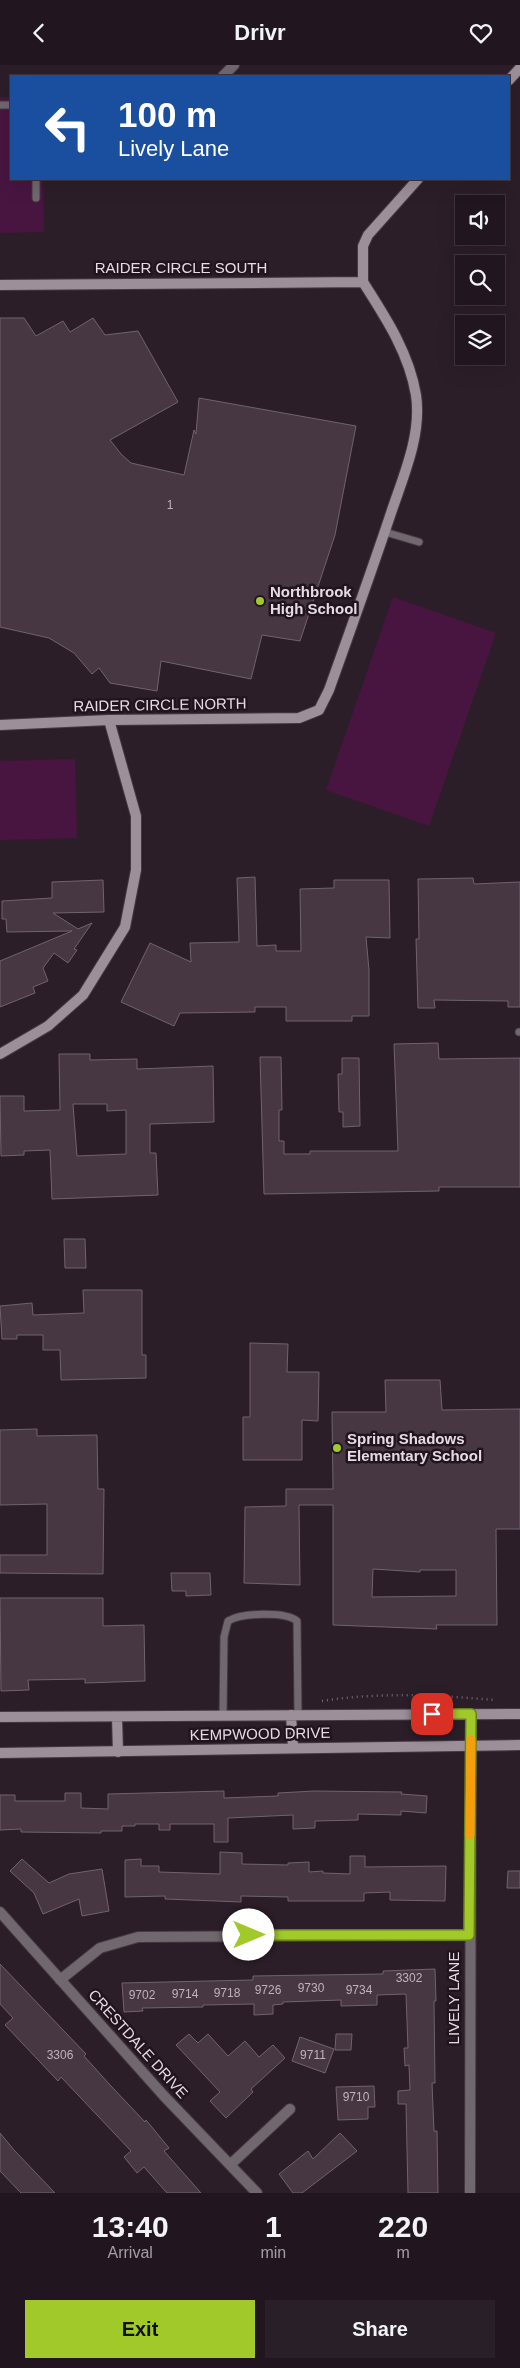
<!DOCTYPE html>
<style>
body{margin:0;font-family:Helvetica,sans-serif;background:#291f28;color:#f1f3f6;height:100vh;display:flex;flex-direction:column;font-size:19px;white-space:nowrap}
*{box-sizing:border-box;margin:0}
p{font-size:16px;color:#a29fa4}
.icon{flex:none;width:28px;height:28px;fill:none;stroke:currentColor;stroke-width:2;stroke-linecap:round;stroke-linejoin:round}
.map{position:relative;height:2128px;overflow:hidden}
.sheet{display:flex;flex-direction:column;background:#21161f;flex:1}
.sheet>*{flex:none}
.top-card{position:absolute;left:10px;top:10px;width:500px;height:105px;border-radius:0px;box-shadow:0 5px 20px #0002,0 0 0 1px #3e353d;background:#1a4fa0;color:#fff;overflow:hidden}
.controls{position:absolute;left:455px;top:130px;display:grid;gap:10px}
.controls a{display:grid;place-items:center;width:50px;height:50px;border-radius:0px;background:#21161f;box-shadow:0 5px 20px #0002,0 0 0 1px #3e353d;font-size:25px}
.pin{position:absolute;display:grid;place-items:center;width:42px;height:42px;color:#fff;margin:-21px;border-radius:10px;box-shadow:0 2px 8px #0006}
.me{position:absolute;width:55px;margin:-28px;rotate:90deg;stroke-linejoin:round;filter:drop-shadow(0 0 4px #0008)}
.turn{display:flex;align-items:center;gap:18px;height:105px;padding:0 25px;font-size:22px}
.turn .icon{width:65px;height:65px;stroke-width:2.5}
.turn b{display:block;font-size:35px;line-height:42px}
.eta{display:flex;justify-content:space-evenly;align-items:center;height:85px;text-align:center}
.eta b{font-size:30px;font-weight:700;line-height:35px}
.primary-button{display:flex;gap:10px;margin-top:auto;padding:10px 25px}
.primary-button a{flex:1;height:58px;border-radius:0px;background:#a1c92a;color:#111;font-size:20px;font-weight:700;line-height:58px;text-align:center}
.primary-button a+a{background:#291f28;color:#f1f3f6}
header{display:flex;justify-content:space-between;align-items:center;height:65px;padding:0 25px;background:#21161f;font-size:22px;font-weight:700}
.map>svg:first-child{display:block}
</style>
<header><svg class="icon" aria-label="back" viewBox="0 0 24 24"><path d="M15 5l-7 7 7 7"/></svg>Drivr<svg class="icon" aria-label="heart" viewBox="0 0 24 24"><path d="M12 20l-8-8c-3-5 5-10 8-4 3-6 11-1 8 4z"/></svg></header>
<div class="map">
<svg width="520" height="2128" viewBox="0 0 520 2128">
<rect width="100%" height="100%" fill="#2c1e29"/>
<path fill="#481541" d="M0,32h11v82h32l1,53 -44,1z
M393,532l103,36 -67,193 -103,-36z
M75,694l2,79 -77,2v-79z"/>
<path fill="#473743" stroke="#72616e" fill-rule="evenodd" d="M0,253h24l12,18 27,-15 7,11 23,-14 12,17 33,-4 40,71 -68,38 11,14 10,9 53,12 10,-45 2,4 3,-36 157,28 -21,109 -35,106 -38,-6 -11,44 -90,-18 -4,30 -47,-8 -11,-15 -7,6 -18,-21 -25,-15 -49,-11z
M255,812l2,69 19,-1v6h25l-1,-62 34,-1v-8h55l1,58 -24,-1 3,33v46h-17v5h-66v-14h-31v5l-75,1 -6,13 -53,-24 29,-59 41,19 -1,-19 49,-1 -2,-64z
M473,813l1,6 46,-2v125h-12v-6l-74,-1 1,8h-17l-2,-69h3l-1,-60z
M103,815l1,32 -51,1 25,16 14,-6 -18,26 3,1 -9,13 -14,-10 -11,15 5,13 -15,6 2,6 -35,14v-46l72,-30 -65,1 -1,-13h-4v-18l50,-3v-16z
M438,978l1,16 81,-1v129h-81v4l-175,3 -4,-137h21l1,53h-3v31h5v13h26v-3h88l-4,-107z
M59,989h31v6l47,-1v10l76,-3 1,56 -64,2v29h6l2,42 -106,4 -2,-49 -26,1v4l-23,1 -1,-60h24v15l36,-1zM73,1039h34v7l19,-1v44l-49,2z
M342,993h17l1,68 -17,1v-15h-4l-1,-38h4z
M64,1174h21l1,29h-21z
M83,1225h59v65h4v23l-85,2 -1,-30h-17v-15h-26v4h-15l-2,-33 32,-3 1,12 51,-2z
M250,1278l38,1 -1,28h32l-1,49 -16,-1v40h-59v-43h7z
M385,1315h55l2,30 78,-1v120h-24l1,96h-61l1,4 -104,-4v-120h-34l1,80 -56,-2 1,-76 41,-1v-17h47l-1,-77h54zM373,1504l47,3v-2h36v26l-84,1z
M37,1364v7l60,-1 1,54h6l-1,85 -103,-1v-18h47v-51l-47,1v-75z
M171,1508h39l1,22 -25,1v-5h-14z
M0,1533h103v28l41,-1 1,56 -60,2v-4l-57,1 1,10 -28,1z
M224,1726v7l54,-2v-3l36,-2 88,1 -1,2 26,2 -1,17 -25,-2v4l-43,-1v6l-43,1v7l-22,1v-14l-65,3v24h-14v-18h-44v6h-11v-6h-24v2h-13v5h-21v2l-80,-1v-3l-21,1v-35h15v6h50v-8h16v15l27,1v-15z
M220,1787l22,1v11l46,1v-2l21,-1v10l14,-1v2l27,1v-18h15v11l81,-1 -1,35 -55,-1v-8l-26,1v8h-76v-4l-47,-1v6l-76,-3v-3l-40,1v-37l16,-1v7h18v6l61,2z
M22,1794l27,24 20,-9 33,-5 7,42 -27,5 -3,-17 -36,15 -9,-21 -24,-22z
M508,1806h12v17h-13z
M0,1899l86,90 -2,2 27,30 34,36 1,-2 23,28 -5,3 37,42h-34l-23,-26 -7,6 -13,-16 7,-6 -70,-74 -3,4 -53,-56 8,-7 -13,-14z
M435,1904l1,32h-2l1,82h-3l2,48h3l1,62h-30l-2,-89h-8v-13l12,-1 -1,-25 -4,1 -1,-18h4l-2,-54 -29,1v10l-36,1v-6l-58,2v2l-10,1v9l-19,1v-11l-51,1v2l-61,1 1,3 -19,1 -2,-29 131,-3v-4l130,-2v-3z
M189,1969l9,9 10,-9 20,22 17,-15 14,16 14,-12 12,13 -34,31 2,3 -27,26 -16,-17 10,-9 -44,-47z
M336,1969h16l-1,16h-16z
M300,1972l34,12 -9,24 -33,-12z
M374,2021l1,21h-7v12l-30,1 -2,-33z
M0,2068l14,17 41,43h-34l-21,-22z
M340,2068l17,18 -55,42h-9l-14,-19 29,-23 5,8z"/>
<g fill="none" stroke-linecap="round" stroke-linejoin="round">
<g stroke="#463843" stroke-width="9">
<path id="lane" d="M0,40h11
M36,114v19
M385,467l34,10
M519,967h1
M223,1651l1,-79 4,-16c13,-8 57,-10 69,0l1,94"/>
</g>
<g stroke="#463843" stroke-width="12">
<path id="street" d="M223,11l11,-11
M0,1847l164,184 93,97
M60,1915l40,-32 38,-11 331,-2
M231,2099l59,-55
M470,2128l1,-479"/>
</g>
<g stroke="#463843" stroke-width="12">
<path id="secondary" d="M509,15l11,-12
M363,217v-36l5,-11 50,-56
M0,220l363,-3
M0,660l109,-5 190,-2 20,-8 10,-20c21,-59 42,-117 62,-177 12,-36 31,-78 25,-118 -7,-42 -30,-77 -53,-113
M0,989l48,-28 35,-31 42,-68 11,-57v-54l-27,-96
M291,1650l2,33
M0,1652l520,-3
M117,1652l1,35
M0,1688l520,-8"/>
</g>
<path stroke="#756872" stroke-width="2.5" stroke-dasharray="1 4" stroke-linecap="butt" d="M322,1636c57,-9 114,-6 172,-1"/>
<use href="#lane" stroke="#70686e" stroke-width="7"/>
<use href="#street" stroke="#70686e" stroke-width="10"/>
<use href="#secondary" stroke="#9c8f99" stroke-width="10"/>
</g>
<g fill="none" stroke-linecap="round" stroke-linejoin="round">
<g stroke="#69831b" stroke-width="12">
<path id="route" d="M249,1870h220l2,-221h-39"/>
</g>
<use href="#route" stroke="#a1c92a" stroke-width="9"/>
<path stroke="#f59e0b" stroke-width="9" d="M470,1770l1,-95"/>
</g>
<g fill="#a1c92a" stroke="#22141f" stroke-width="2">
<circle cx="260" cy="536" r="5"/>
<circle cx="337" cy="1383" r="5"/>
</g>
<g text-anchor="middle" stroke-width="5" stroke-linejoin="round" paint-order="stroke">
<g font-size="12" fill="#beb2bb">
<text x="170" y="444">1</text>
<text x="409" y="1917">3302</text>
<text x="311" y="1927">9730</text>
<text x="268" y="1929">9726</text>
<text x="359" y="1929">9734</text>
<text x="227" y="1932">9718</text>
<text x="185" y="1933">9714</text>
<text x="142" y="1934">9702</text>
<text x="60" y="1994">3306</text>
<text x="313" y="1994">9711</text>
<text x="356" y="2036">9710</text>
</g>
<g font-size="15" fill="#e5dbe3" stroke="#22141f">
<text x="181" y="208">RAIDER CIRCLE SOUTH</text>
<text transform="translate(160 640) rotate(-1)" y="5">RAIDER CIRCLE NORTH</text>
<text transform="translate(260 1669) rotate(-1)" y="5">KEMPWOOD DRIVE</text>
<text transform="translate(454 1933) rotate(-90)" y="5">LIVELY LANE</text>
<text transform="translate(138 1979) rotate(48)" y="5">CRESTDALE DRIVE</text>
</g>
<g font-size="15" font-weight="bold" fill="#e5dbe3" stroke="#22141f" text-anchor="start">
<text x="270" y="532">Northbrook<tspan x="270" dy="17">High School</tspan></text>
<text x="347" y="1379">Spring Shadows<tspan x="347" dy="17">Elementary School</tspan></text>
</g>
</g>
</svg>
<div class="controls">
<a><svg class="icon" aria-label="sound" viewBox="0 0 24 24"><path d="M4 9h4l5-4v14l-5-4H4zM17 9q2 3 0 6"/></svg></a>
<a><svg class="icon" aria-label="search" viewBox="0 0 24 24"><circle cx="10" cy="10" r="6"/><path d="M15 15l6 6"/></svg></a>
<a><svg class="icon" aria-label="layers" viewBox="0 0 24 24"><path d="M12 4l9 5-9 5-9-5zM3 14l9 5 9-5"/></svg></a>
</div>
<div class="pin" style="left:432px;top:1649px;background:#d93025"><svg class="icon" aria-label="arrive" viewBox="0 0 24 24"><path d="M6 21V4h12l-3 4 3 4H6"/></svg></div>
<svg class="me" style="left:249px;top:1870px" viewBox="-20 -20 40 40"><circle r="19" fill="#fff"/><path d="M0-13L10 11 0 6-10 11z" fill="#a1c92a"/></svg>
<div class="top-card">
<div class="turn"><svg class="icon" aria-label="left" viewBox="0 0 24 24"><path d="M17 20v-9H6M10 6l-5 5 5 5"/></svg><div><b>100 m</b>Lively Lane</div></div>
</div>
</div>
<section class="sheet">
<div class="eta">
<div><b>13:40</b><p>Arrival</p></div>
<div><b>1</b><p>min</p></div>
<div><b>220</b><p>m</p></div>
</div>
<div class="primary-button"><a>Exit</a><a>Share</a></div>
</section>
